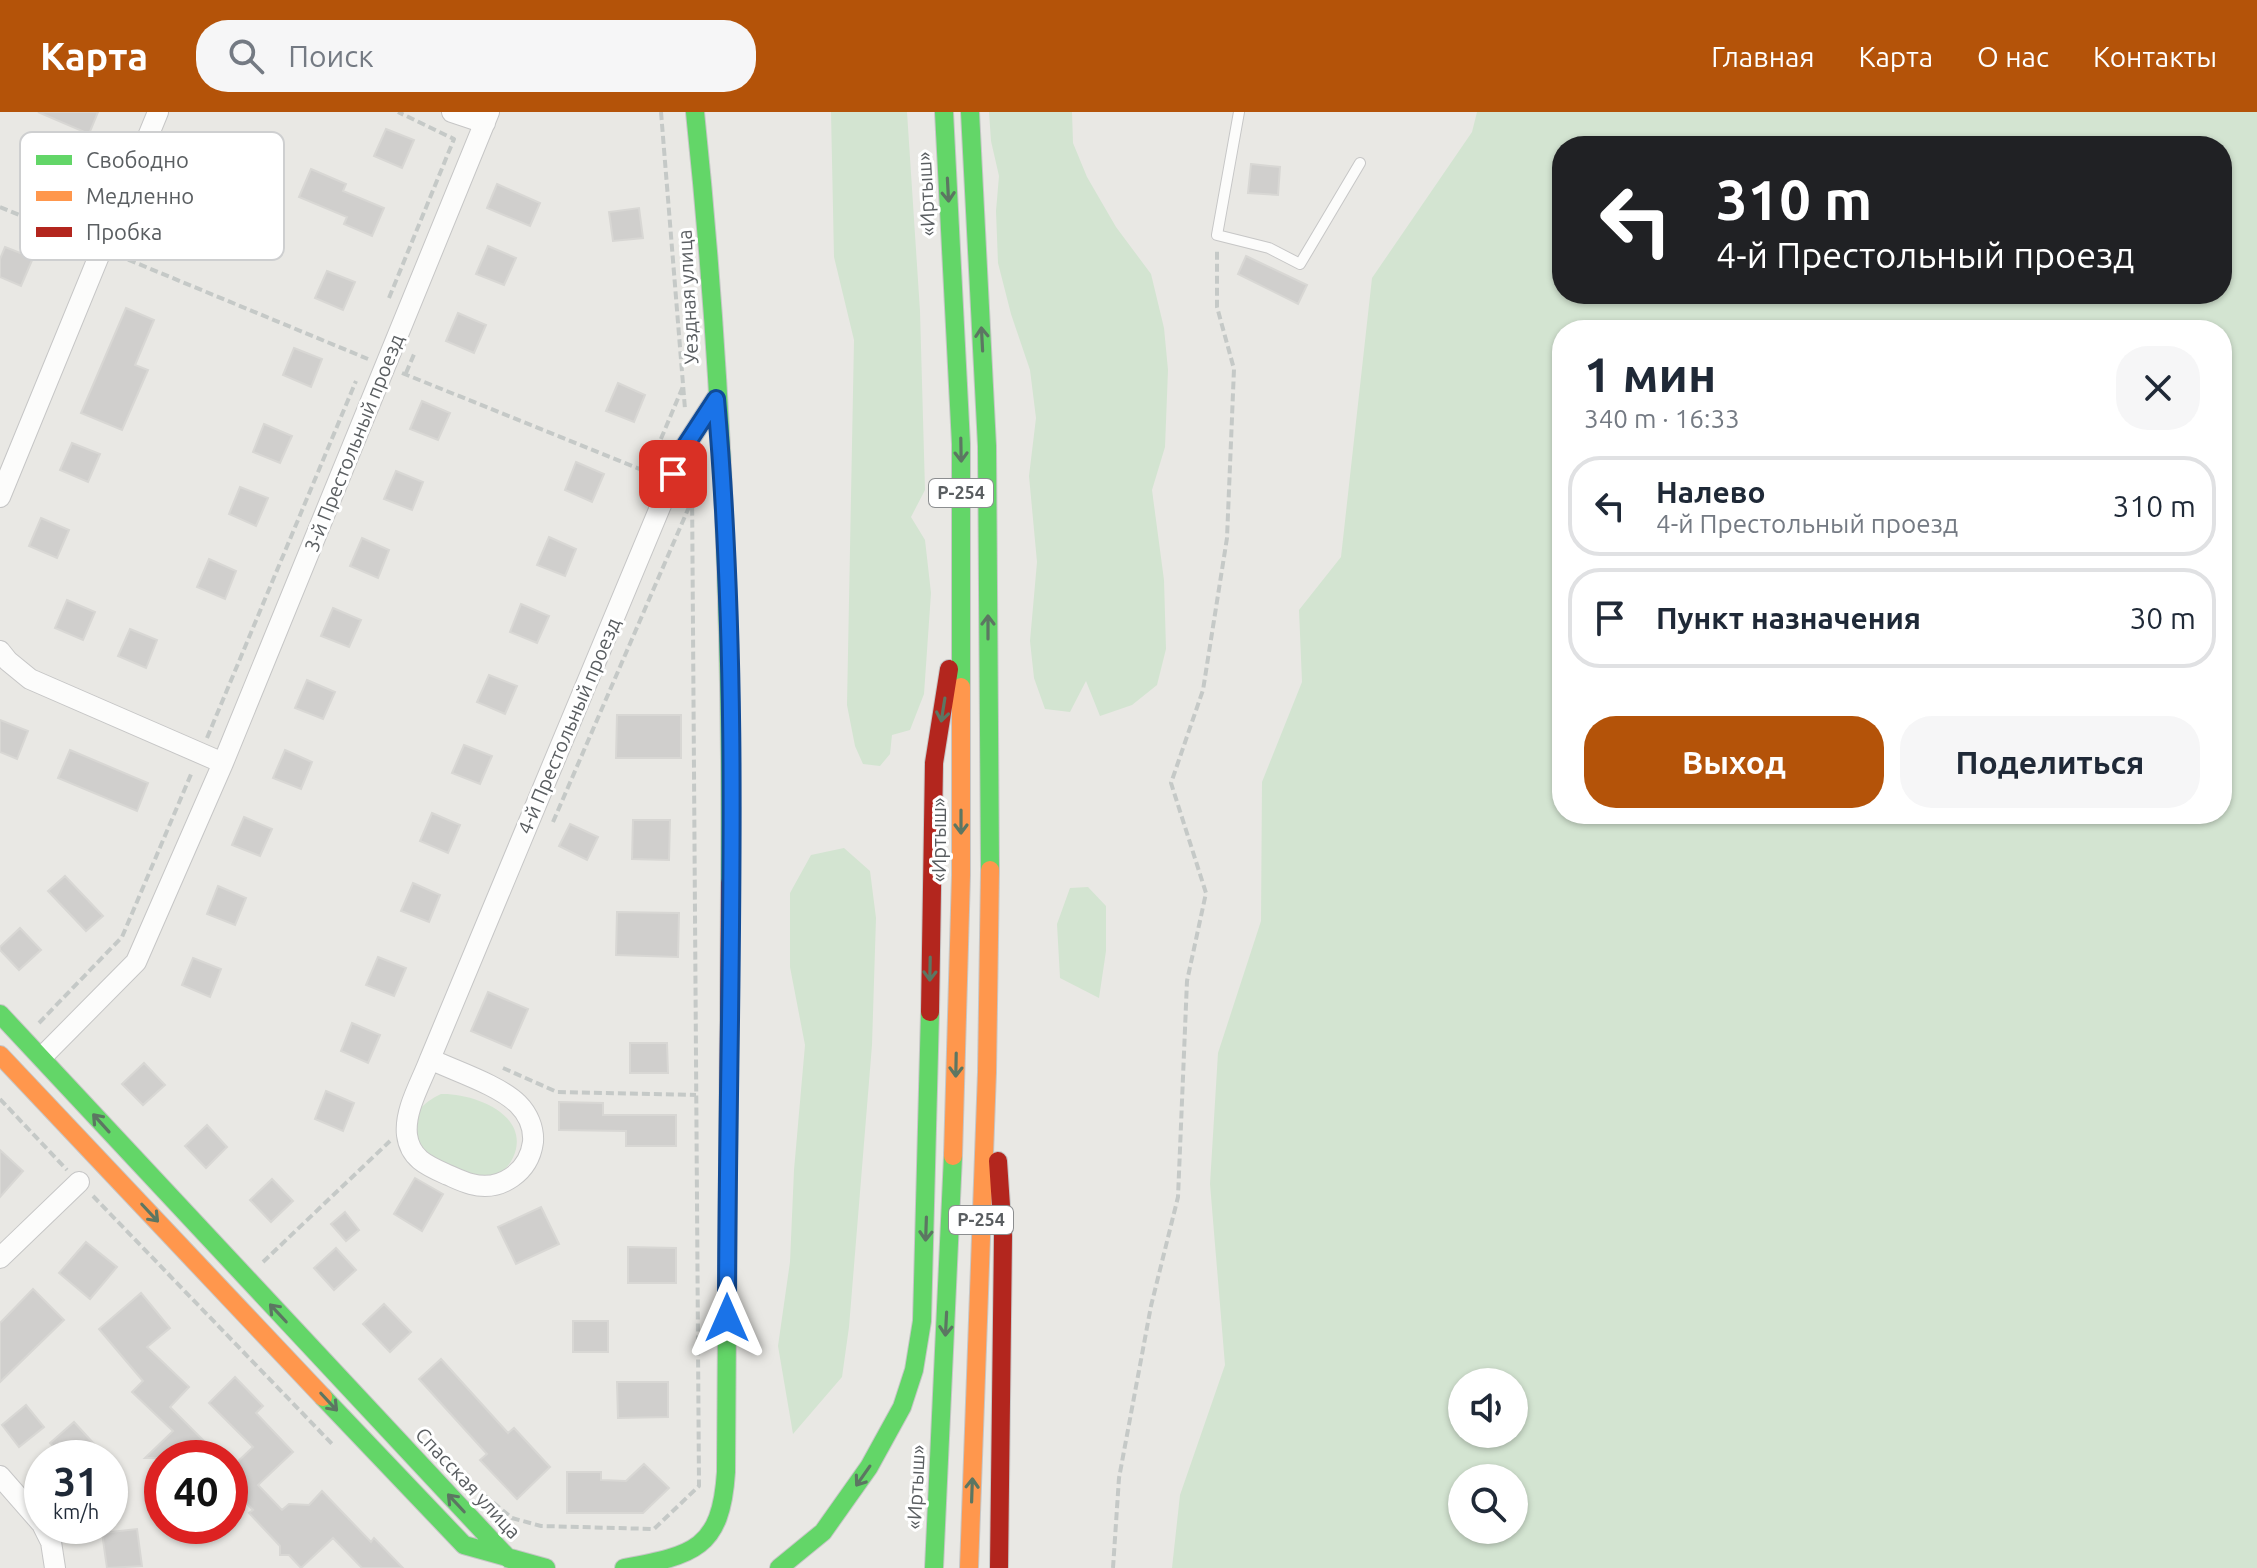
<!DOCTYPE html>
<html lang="ru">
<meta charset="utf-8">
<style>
body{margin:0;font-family:Ubuntu,sans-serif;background:#f6f6f7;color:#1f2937;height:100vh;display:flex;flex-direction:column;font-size:30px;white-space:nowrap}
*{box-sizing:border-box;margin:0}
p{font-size:26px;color:#747a83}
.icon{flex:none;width:44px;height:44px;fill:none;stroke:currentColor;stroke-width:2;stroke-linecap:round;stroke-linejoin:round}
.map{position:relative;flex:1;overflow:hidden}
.panel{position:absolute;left:1552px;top:208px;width:680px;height:504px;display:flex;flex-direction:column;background:#fff;border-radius:32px;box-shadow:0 2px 6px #0004}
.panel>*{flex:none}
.guide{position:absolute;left:1552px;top:24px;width:680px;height:168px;border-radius:32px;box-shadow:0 2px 6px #0004;background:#202124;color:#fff;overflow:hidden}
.controls{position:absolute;left:1448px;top:1256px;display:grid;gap:16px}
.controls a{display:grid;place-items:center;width:80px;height:80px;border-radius:50%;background:#fff;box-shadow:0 2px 6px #0004;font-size:40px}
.speed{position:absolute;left:24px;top:1328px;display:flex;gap:16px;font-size:40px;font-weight:700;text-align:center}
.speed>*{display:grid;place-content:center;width:104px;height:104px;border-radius:50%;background:#fff;box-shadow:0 2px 6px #0004;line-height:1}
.speed small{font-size:20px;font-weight:400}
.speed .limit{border:12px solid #d22;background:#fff;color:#111}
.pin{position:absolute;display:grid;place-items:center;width:68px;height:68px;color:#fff;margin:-34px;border-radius:16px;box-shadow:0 4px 12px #0006}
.me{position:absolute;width:88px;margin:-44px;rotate:0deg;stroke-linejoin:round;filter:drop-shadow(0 0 6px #0008)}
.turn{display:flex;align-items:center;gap:28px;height:168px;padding:0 32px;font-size:36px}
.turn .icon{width:104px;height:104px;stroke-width:2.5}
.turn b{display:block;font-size:56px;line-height:68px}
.round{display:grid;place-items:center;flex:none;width:84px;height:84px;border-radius:32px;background:#f6f6f7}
.headline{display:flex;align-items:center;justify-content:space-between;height:136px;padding:0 32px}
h1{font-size:48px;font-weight:600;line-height:60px}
.action{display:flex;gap:16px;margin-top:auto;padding:16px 32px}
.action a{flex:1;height:92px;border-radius:32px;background:#b45309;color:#fff;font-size:32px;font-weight:600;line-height:92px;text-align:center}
.action a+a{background:#f6f6f7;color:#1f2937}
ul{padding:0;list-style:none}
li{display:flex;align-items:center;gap:24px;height:100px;margin:0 16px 12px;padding:0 16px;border:4px solid #e0e1e3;border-radius:32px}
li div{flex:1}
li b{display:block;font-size:30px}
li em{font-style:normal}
header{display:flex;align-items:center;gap:48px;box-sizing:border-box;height:112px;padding:0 40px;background:#b45309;color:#fff}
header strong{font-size:38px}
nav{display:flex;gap:44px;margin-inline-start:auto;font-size:28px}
.search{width:560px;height:72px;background:#f6f6f7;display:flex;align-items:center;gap:20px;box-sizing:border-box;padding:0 28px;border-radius:32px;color:#747a83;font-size:30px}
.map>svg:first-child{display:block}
</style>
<header>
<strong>Карта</strong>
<div class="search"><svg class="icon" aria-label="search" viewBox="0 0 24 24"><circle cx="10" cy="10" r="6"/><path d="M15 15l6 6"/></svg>Поиск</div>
<nav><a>Главная</a><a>Карта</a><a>О нас</a><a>Контакты</a></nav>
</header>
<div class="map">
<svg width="2257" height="1456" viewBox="0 0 2257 1456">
<rect width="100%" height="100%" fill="#e9e8e4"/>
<path fill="#d3e4d1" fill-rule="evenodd" d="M831,0h76l13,199 5,179 -14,27 14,23 6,53 -7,101 -14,36 -18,5 -2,19 -10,12 -17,-2 -8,-18 -8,-41 7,-365 -20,-83z
M989,0h83l1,31 14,34 29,50 35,47 13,54 4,42 -3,77 -13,43 12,90 2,69 -9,36 -25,20 -32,11 -14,-35 -16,31 -25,-3 -11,-31 -4,-37 7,-79 -8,-86 7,-58 -6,-48 -19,-56 -13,-51 -2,-52 3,-35 -8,-35z
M1477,0h780v1456h-1085l8,-73 45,-130 -15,-181 8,-131 43,-132 1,-139 40,-100 -3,-72 42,-53 31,-279 100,-146zM2222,34v148h-660v-148zM2222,218v484h-660v-484zM1514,1270v52h-52v-52zM1514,1366v52h-52v-52z
M844,736l26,23 6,47 -4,127 -23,282 -7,50 -49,57 -15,-88 12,-84 4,-92 11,-125 -15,-78v-74l21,-38z
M1088,775l18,19v45l-7,47 -39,-20 -3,-54 13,-36z
M441,982c29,-1 83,17 75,55 -2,9 -8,20 -17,24 -42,21 -130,-45 -58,-79z"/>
<path fill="#d0cfcd" stroke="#d8d7d4" stroke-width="2" d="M38,0h60l-9,22z
M386,17l28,11 -12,28 -28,-12z
M1251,52l29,3 -2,28 -30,-2z
M311,57l35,15 -3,7 41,17 -12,28 -28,-12 3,-7 -48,-20z
M497,72l43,19 -10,23 -43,-18z
M639,96l4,30 -30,3 -4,-29z
M488,134l28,12 -12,27 -28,-11z
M5,135l28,11 -12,28 -21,-9v-18z
M1246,144l61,29 -9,19 -60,-30z
M327,159l28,11 -12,28 -28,-12z
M126,196l28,12 -19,45 13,5 -26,60 -41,-17z
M458,201l28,12 -12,28 -28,-12z
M294,236l28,11 -11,28 -28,-12z
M618,271l27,12 -11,27 -28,-11z
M422,289l28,12 -12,27 -28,-11z
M264,312l28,12 -12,27 -27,-11z
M72,331l28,11 -12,28 -28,-12z
M576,350l28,12 -12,28 -27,-12z
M396,359l27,11 -11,28 -28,-11z
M240,375l28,11 -12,28 -27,-12z
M41,406l28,12 -12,28 -28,-12z
M549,425l27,12 -11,27 -28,-11z
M362,426l27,12 -11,28 -28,-12z
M209,447l27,12 -11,28 -28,-12z
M67,488l28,12 -12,28 -28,-12z
M521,492l28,12 -12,27 -27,-11z
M333,496l28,12 -12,27 -28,-11z
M130,517l27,11 -11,28 -28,-12z
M489,563l28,11 -12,28 -28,-12z
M307,568l28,12 -12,27 -28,-11z
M617,603h64v43h-65z
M0,608l28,11 -11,28 -17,-7z
M464,633l28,11 -12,28 -28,-11z
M70,638l78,33 -11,28 -79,-33z
M285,638l27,12 -11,27 -28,-11z
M432,701l28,12 -12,28 -28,-12z
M244,705l28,12 -12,27 -28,-11z
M633,708h37l-1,40 -37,-1z
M570,712l28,13 -11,23 -28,-14z
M65,764l38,40 -17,15 -38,-40z
M413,771l27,12 -11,27 -28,-11z
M218,774l28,12 -11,27 -28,-11z
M617,800l62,1 -1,44 -62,-2z
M20,816l21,22 -22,20 -19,-20v-3z
M378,845l28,11 -12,28 -28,-11z
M193,846l28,11 -11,28 -28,-12z
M488,880l40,17 -17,39 -40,-17z
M352,911l28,12 -12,28 -27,-12z
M630,931h37l1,30h-38z
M144,951l21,22 -22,20 -21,-21z
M326,979l28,12 -11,28 -28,-12z
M559,990l44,1v12h73v31h-50v-15l-67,-1z
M207,1013l20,22 -21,21 -21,-22z
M0,1038l23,21 -23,26z
M415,1066l28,16 -21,37 -28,-17z
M272,1067l21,22 -22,21 -21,-22z
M541,1095l18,37 -43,20 -18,-37z
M345,1100l14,18 -13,11 -15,-17z
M86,1130l31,25 -27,32 -31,-26z
M628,1135l48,1v35h-48z
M336,1136l20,22 -22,20 -20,-22z
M33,1177l31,31 -64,62v-59z
M141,1181l29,35 -23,19 42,40 -19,20 51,51h-76l28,-27 -41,-39 11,-11 -44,-52z
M384,1192l27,28 -21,20 -27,-28z
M573,1209h35v31h-35z
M441,1247l67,74 6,-5 36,39 -33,32 -37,-39 7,-6 -68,-75z
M235,1265l28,29 -7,7 37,39 -35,33 24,25 7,-6 20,1 13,-14 49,51 3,-4 29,30h-41l-29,-30 -32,30 -12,-13h-9v-9l-31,-33 4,-3 -23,-24v-17l23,-22 -44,-44z
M617,1270h51v35l-50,1z
M26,1293l18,22 -25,20 -17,-22z
M74,1310l33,36h-43l-14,-15z
M644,1352l25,24 -26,25h-76v-41h34v8l25,1z
M137,1417l5,37 -35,2 -5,-35z"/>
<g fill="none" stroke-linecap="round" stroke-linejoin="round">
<g stroke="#c6c6c6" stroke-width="12">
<path id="lane" d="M1239,0l-22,123 52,13 31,16 60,-101"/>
</g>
<g stroke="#c6c6c6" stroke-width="22">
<path id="street" d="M452,0l33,11
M0,385l158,-385
M0,539l8,10 22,18 193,84
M42,945l94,-95 87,-199 266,-651
M430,947c-8,22 -26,51 -23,76 3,24 21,31 41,40 7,3 15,7 23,9 30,8 58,-12 62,-42 1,-14 -5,-28 -15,-38 -19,-19 -63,-33 -88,-45l256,-614 30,-46
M0,1146l79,-76
M0,1364l42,48
M43,1414l8,16 4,26"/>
</g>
<g stroke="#c6c6c6" stroke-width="20">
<path id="fast" d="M695,0c27,256 37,513 35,771
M944,0l17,332v243
M970,0l17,334 3,424
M0,902l509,545
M323,1285l141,148 82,23
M624,1456c70,-13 97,-19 102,-96l2,-310
M779,1456l44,-36 46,-65 33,-60 12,-37 8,-49 8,-309
M934,1456l19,-412"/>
</g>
<g stroke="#c6c6c6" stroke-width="20">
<path id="slow" d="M0,943l323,342
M953,1044l8,-281v-188
M969,1456l18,-496 3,-202"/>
</g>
<g stroke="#c6c6c6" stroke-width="20">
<path id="jam" d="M930,900l4,-249 15,-94
M998,1049l5,75 -4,332
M728,1050l2,-279"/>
</g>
<path stroke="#c5c9c7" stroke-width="4" stroke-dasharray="8 4" stroke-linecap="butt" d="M661,0l24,297
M0,95l83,34
M117,143l251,104
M389,186l65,-159 -56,-27
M402,261l245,99 37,-88
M406,261l9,-21
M207,626l149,-357
M553,710l139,-322
M39,911l83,-86 70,-165
M503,956l54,24 139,3
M0,987l67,71
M93,1084l241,250
M263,1150l127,-121
M484,1383l28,23 29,8 113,3 45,-43 -7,-1001
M1113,1456l6,-90 32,-172 27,-109 9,-216 19,-88 -35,-110 32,-93 24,-152 7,-169 -17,-62v-57"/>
<use href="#lane" stroke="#fcfcfb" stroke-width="10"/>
<use href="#street" stroke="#fcfcfb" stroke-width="20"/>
<use href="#fast" stroke="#63d668" stroke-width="18"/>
<use href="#slow" stroke="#ff974d" stroke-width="18"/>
<use href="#jam" stroke="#b3261e" stroke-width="18"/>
</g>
<defs><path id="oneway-shaft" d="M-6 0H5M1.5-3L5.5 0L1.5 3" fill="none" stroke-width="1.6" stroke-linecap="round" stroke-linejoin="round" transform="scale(2)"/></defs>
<g stroke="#5c7662">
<use href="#oneway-shaft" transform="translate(948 78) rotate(87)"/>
<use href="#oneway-shaft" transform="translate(982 227) rotate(-93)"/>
<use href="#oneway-shaft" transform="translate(961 338) rotate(89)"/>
<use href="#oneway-shaft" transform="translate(988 515) rotate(-90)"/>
<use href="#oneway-shaft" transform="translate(943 598) rotate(99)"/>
<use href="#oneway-shaft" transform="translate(961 710) rotate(90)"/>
<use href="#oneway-shaft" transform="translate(930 857) rotate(91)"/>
<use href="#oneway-shaft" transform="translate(956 953) rotate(91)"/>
<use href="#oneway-shaft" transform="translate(101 1011) rotate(-132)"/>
<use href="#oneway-shaft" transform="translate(150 1101) rotate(47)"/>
<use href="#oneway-shaft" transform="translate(926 1117) rotate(92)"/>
<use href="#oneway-shaft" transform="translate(278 1201) rotate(-133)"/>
<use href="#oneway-shaft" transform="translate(946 1212) rotate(93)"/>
<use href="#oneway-shaft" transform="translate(329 1290) rotate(47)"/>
<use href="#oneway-shaft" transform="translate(863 1364) rotate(125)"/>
<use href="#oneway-shaft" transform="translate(972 1378) rotate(-88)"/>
<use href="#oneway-shaft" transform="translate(456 1391) rotate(-133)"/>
</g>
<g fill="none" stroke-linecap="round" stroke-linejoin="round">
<g stroke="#114b97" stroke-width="20">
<path id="route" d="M673,362l13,-29 30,-46c27,305 11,613 11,919"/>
</g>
<use href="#route" stroke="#1a73e8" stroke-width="14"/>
</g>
<g text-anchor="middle" stroke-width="6" stroke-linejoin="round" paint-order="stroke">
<g fill="#fff" stroke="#8c8e90" stroke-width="2">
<rect x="929" y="367" width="64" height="28" rx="6"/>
<rect x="949" y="1094" width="64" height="28" rx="6"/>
</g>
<g font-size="18" font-weight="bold" fill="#5a5e61">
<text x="961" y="387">Р-254</text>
<text x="981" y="1114">Р-254</text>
</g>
<g font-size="20" fill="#5a5e61" stroke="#fff">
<text transform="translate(926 82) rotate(-93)" y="7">«Иртыш»</text>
<text transform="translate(688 185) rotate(-93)" y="7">Уездная улица</text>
<text transform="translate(354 331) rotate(-68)" y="7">3-й Престольный проезд</text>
<text transform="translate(569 614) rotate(-67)" y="7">4-й Престольный проезд</text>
<text transform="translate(939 728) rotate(-90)" y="7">«Иртыш»</text>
<text transform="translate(468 1371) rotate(47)" y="7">Спасская улица</text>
<text transform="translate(916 1375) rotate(-87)" y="7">«Иртыш»</text>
</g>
</g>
<rect x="20" y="20" width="264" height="128" rx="12" fill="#fff" stroke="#cecfd0" stroke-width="2"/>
<rect x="36" y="43" width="36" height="10" fill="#63d668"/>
<rect x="36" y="79" width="36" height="10" fill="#ff974d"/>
<rect x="36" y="115" width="36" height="10" fill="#b3261e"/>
<g font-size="22" fill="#5a5e61">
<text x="86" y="56">Свободно</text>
<text x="86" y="92">Медленно</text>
<text x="86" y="128">Пробка</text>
</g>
</svg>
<div class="controls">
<a><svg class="icon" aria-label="sound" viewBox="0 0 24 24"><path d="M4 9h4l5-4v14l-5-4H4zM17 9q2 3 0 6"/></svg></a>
<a><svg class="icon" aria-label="search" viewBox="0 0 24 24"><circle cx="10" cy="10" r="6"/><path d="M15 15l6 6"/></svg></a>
</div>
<div class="speed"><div>31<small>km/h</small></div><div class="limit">40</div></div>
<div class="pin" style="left:673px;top:362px;background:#d93025"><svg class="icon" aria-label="arrive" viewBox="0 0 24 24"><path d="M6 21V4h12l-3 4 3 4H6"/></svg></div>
<svg class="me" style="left:727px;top:1206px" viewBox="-20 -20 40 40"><path d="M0-17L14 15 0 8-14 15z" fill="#1a73e8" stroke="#fff" stroke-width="4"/></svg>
<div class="guide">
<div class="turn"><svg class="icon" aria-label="left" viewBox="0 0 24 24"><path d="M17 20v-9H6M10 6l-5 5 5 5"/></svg><div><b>310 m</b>4-й Престольный проезд</div></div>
</div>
<section class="panel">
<div class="headline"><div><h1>1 мин</h1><p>340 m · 16:33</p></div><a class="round"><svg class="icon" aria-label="close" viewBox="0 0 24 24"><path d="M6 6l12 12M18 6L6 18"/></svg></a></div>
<ul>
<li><svg class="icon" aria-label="left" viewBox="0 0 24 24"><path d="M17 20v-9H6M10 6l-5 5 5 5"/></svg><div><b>Налево</b><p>4-й Престольный проезд</p></div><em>310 m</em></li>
<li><svg class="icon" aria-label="arrive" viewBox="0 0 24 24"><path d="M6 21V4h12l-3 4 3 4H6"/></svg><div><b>Пункт назначения</b></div><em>30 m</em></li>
</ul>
<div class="action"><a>Выход</a><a>Поделиться</a></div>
</section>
</div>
